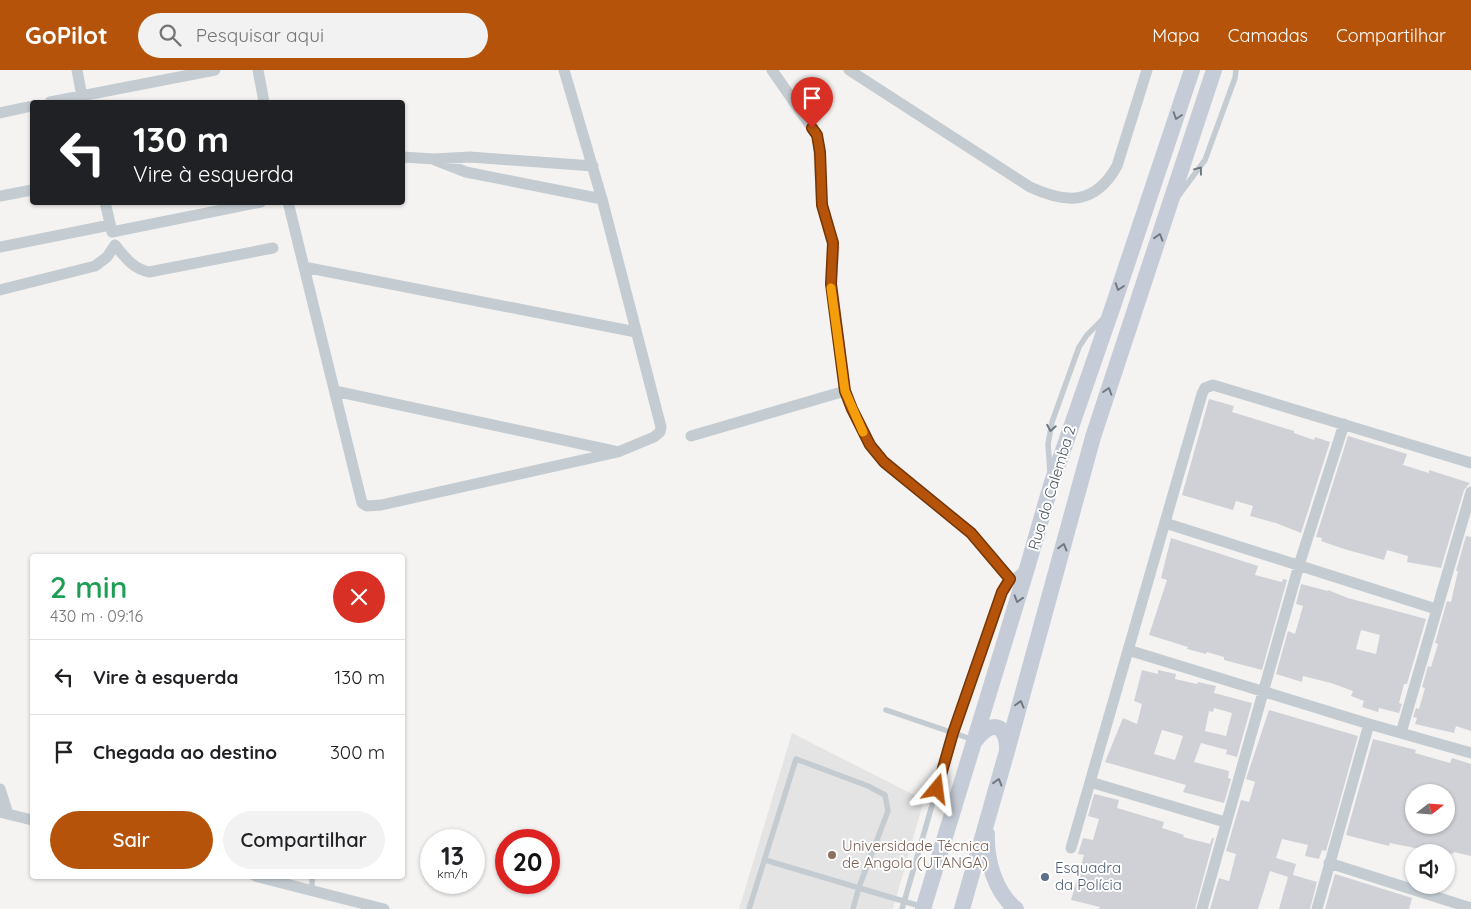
<!DOCTYPE html>
<html lang="pt">
<meta charset="utf-8">
<style>
body{margin:0;font-family:Quicksand,sans-serif;background:#f2f2f2;color:#202124;height:100vh;display:flex;flex-direction:column;font-size:19px;white-space:nowrap}
*{box-sizing:border-box;margin:0}
p{font-size:16px;color:#757577}
.icon{flex:none;width:28px;height:28px;fill:none;stroke:currentColor;stroke-width:2;stroke-linecap:round;stroke-linejoin:round}
.map{position:relative;flex:1;overflow:hidden}
.drawer{position:absolute;left:30px;top:484px;width:375px;height:325px;display:flex;flex-direction:column;background:#fff;border-radius:5px;box-shadow:0 1px 4px #0004}
.drawer>*{flex:none}
.guide{position:absolute;left:30px;top:30px;width:375px;height:105px;border-radius:5px;box-shadow:0 1px 4px #0004;background:#202124;color:#fff;overflow:hidden}
.needle{width:32px;rotate:73deg}
.fabs{position:absolute;left:1405px;top:714px;display:grid;gap:10px}
.fabs a{display:grid;place-items:center;width:50px;height:50px;border-radius:50%;background:#fff;box-shadow:0 1px 4px #0004;font-size:25px}
.speed{position:absolute;left:420px;top:759px;display:flex;gap:10px;font-size:25px;font-weight:700;text-align:center}
.speed>*{display:grid;place-content:center;width:65px;height:65px;border-radius:50%;background:#fff;box-shadow:0 1px 4px #0004;line-height:1}
.speed small{font-size:12px;font-weight:400}
.speed .limit{border:8px solid #d22;background:#fff;color:#111}
.pin{position:absolute;display:grid;place-items:center;width:42px;height:42px;color:#fff;margin:-51px -21px;border-radius:50% 50% 50% 0;rotate:-45deg;box-shadow:0 0 5px #0007}
.pin .icon{rotate:45deg}
.me{position:absolute;width:55px;margin:-28px;rotate:16deg;stroke-linejoin:round;filter:drop-shadow(0 0 4px #0008)}
.turn{display:flex;align-items:center;gap:18px;height:105px;padding:0 20px;font-size:22px}
.turn .icon{width:65px;height:65px;stroke-width:2.5}
.turn b{display:block;font-size:35px;line-height:42px}
.round{display:grid;place-items:center;flex:none;width:52px;height:52px;border-radius:26px;background:#f2f2f2}
.headline{display:flex;align-items:center;justify-content:space-between;height:85px;padding:0 20px}
h1{font-size:30px;font-weight:600;line-height:38px;color:#1e9e55}
.cta{display:flex;gap:10px;margin-top:auto;padding:10px 20px}
.cta a{flex:1;height:58px;border-radius:30px;background:#b45309;color:#fff;font-size:20px;font-weight:600;line-height:58px;text-align:center}
.cta a+a{background:#f2f2f2;color:#202124}
ul{padding:0;list-style:none}
li{display:flex;align-items:center;gap:15px;height:75px;padding:0 20px;border-top:1px solid #e0e0e0}
li div{flex:1}
li b{display:block;font-size:19px}
li em{font-style:normal}
header{display:flex;align-items:center;gap:30px;box-sizing:border-box;height:70px;padding:0 25px;background:#b45309;color:#fff}
header strong{font-size:24px}
nav{display:flex;gap:28px;margin-inline-start:auto;font-size:18px}
.search{width:350px;height:45px;background:#f2f2f2;display:flex;align-items:center;gap:12px;box-sizing:border-box;padding:0 18px;border-radius:28px;color:#757577;font-size:19px}
.map>svg:first-child{display:block}
</style>
<header>
<strong>GoPilot</strong>
<div class="search"><svg class="icon" aria-label="search" viewBox="0 0 24 24"><circle cx="10" cy="10" r="6"/><path d="M15 15l6 6"/></svg>Pesquisar aqui</div>
<nav><a>Mapa</a><a>Camadas</a><a>Compartilhar</a></nav>
</header>
<div class="map">
<svg width="1471" height="839" viewBox="0 0 1471 839">
<rect width="100%" height="100%" fill="#f4f3f2"/>
<path fill="#e5e4e4" d="M792,663l132,67 -31,109h-154z"/>
<path fill="#d0d1d6" fill-rule="evenodd" d="M1209,329l25,7 -2,6 62,19v2l20,7 1,-3 15,5 -29,91 -25,-10 -26,-7 3,-10 -17,-5 -3,9 -51,-15z
M1348,366l59,18 -4,11 26,8v-3l41,13 -6,7 -23,78 -34,-6 1,-6 -21,-6 -3,10 -40,-11 -23,-8 1,-3 -6,-1z
M1466,466l5,1v194l-15,-5 -2,7 -39,-9 2,-6 -4,-1 3,-9 3,1 6,-21 -3,-1 6,-21 3,1 7,-23 -3,-1 12,-42 4,1 7,-31h-2z
M1171,468l87,28 -3,9 27,7 1,-3 4,1 -25,90 -38,-10v-3l-17,-5 -1,2 -19,-5 1,-2 -39,-12 18,-55 -6,-2z
M1301,514l27,7v-1l20,8 78,21 -19,65h-3l-5,19 3,1 -3,9 -20,-5 -1,4 -16,-5 2,-6 -13,-5 2,-5 -22,-8 -28,-7 -1,6 -26,-8 12,-43 7,3 8,-28 -7,-2zM1361,560l19,5 -4,19 -20,-5z
M1142,600l16,4v-4l18,4 -1,5 22,5 1,-2 18,4 -2,7 38,10 -15,54 -11,-3 1,-4 -26,-7 -7,19 35,9 -1,7 3,1 -7,24 -41,-11 3,-7 -81,-23 18,-44 14,6 5,-20 -8,-3zM1214,638l18,5 -6,23 -21,-5 4,-20 4,1zM1162,660l21,6 -8,24 -21,-6z
M1269,640l89,26 -32,115 -4,-1 -3,9 -14,-3 3,-11 -26,-6 -6,19 20,6 -3,11 24,7 -7,27h-31l9,-32 -18,-6 -12,38h-48l9,-31 10,3 7,-27 -10,-3 15,-51 8,2 6,-20 -9,-3z
M1373,669l43,11 -1,3 35,10 2,-5 19,6v92l-17,-4 -1,2 -23,-4 -1,2 -9,-2v-1l-30,-6 -1,3 -43,-11zM1430,718l16,4v33h-32v-12l-4,-1 4,-11v-9h14z
M1094,724l25,6 -2,8 47,14 -2,6 22,7 -1,2 27,7 2,-6h2l-19,71h-96l1,-2 -29,-7 13,-45 -6,-1 5,-16 10,2 6,-21 -11,-3z
M1335,804l77,24 -3,11h-84z"/>
<g fill="none" stroke-linecap="round" stroke-linejoin="round">
<path stroke="#c4ccd2" stroke-width="5.5" d="M1179,125l26,-35 30,-82 1,-8
M1050,402l-2,-28 4,-22 27,-75 8,-12 17,-17
M886,640l88,30
M765,790l158,47
M312,820v-14
M749,839l47,-150 72,27 17,9 3,16 -29,76 -6,22
M902,839l51,-176 49,-141 8,-13 13,-10"/>
<path stroke="#c4ccd2" stroke-width="11" d="M77,0l6,32
M258,0l6,32
M772,0l45,65 1,6 4,64 12,43 -3,36 14,107 7,18 18,36 14,17 87,71 39,46
M849,0l181,117c37,17 65,18 87,-21l30,-96
M50,32l165,-32
M0,43l32,-7
M402,87l32,2 36,-2 123,9
M435,90l31,12 136,27
M0,126l32,-6
M105,132l7,30
M288,132l74,301 5,3 14,-1 237,-53 36,-15 6,-5 1,-5 -59,-228 -38,-129
M112,162l149,-30
M0,177l110,-22
M304,197l332,65
M0,220l95,-24 12,-9 8,-12c10,12 17,23 34,27l124,-24
M335,321l279,60
M691,366l154,-45
M1165,453l271,86
M1128,580l241,74 102,29
M1401,663l70,-241
M1090,712l135,40
M0,719l8,25
M0,742l32,8
M1071,778l131,-454 3,-6 8,-3 258,78
M1329,793l142,45
M255,806l129,33
M1202,839l97,-344 45,-141
M1317,839l52,-185"/>
<path stroke="#c5ccd7" stroke-width="16" d="M976,670c14,-20 31,-17 31,9
M987,764c-1,26 8,58 29,75
M923,839l105,-344 23,-80 61,-176 80,-239
M962,839l45,-158 86,-314 121,-367"/>
</g>
<defs><path id="oneway-chevron" d="M-2-3.5L2.5 0L-2 3.5" fill="none" stroke-width="1.6" stroke-linecap="round" stroke-linejoin="round" transform="scale(1.25)"/></defs>
<g stroke="#707882">
<use href="#oneway-chevron" transform="translate(1177 46) rotate(108)"/>
<use href="#oneway-chevron" transform="translate(1159 167) rotate(-73)"/>
<use href="#oneway-chevron" transform="translate(1119 217) rotate(108)"/>
<use href="#oneway-chevron" transform="translate(1108 321) rotate(-72)"/>
<use href="#oneway-chevron" transform="translate(1063 477) rotate(-75)"/>
<use href="#oneway-chevron" transform="translate(1018 529) rotate(107)"/>
<use href="#oneway-chevron" transform="translate(1020 634) rotate(-75)"/>
<use href="#oneway-chevron" transform="translate(998 712) rotate(-73)"/>
</g>
<g stroke="#6f7881">
<use href="#oneway-chevron" transform="translate(1199 100) rotate(-53)"/>
<use href="#oneway-chevron" transform="translate(1051 358) rotate(100)"/>
</g>
<g fill="none" stroke-linecap="round" stroke-linejoin="round">
<g stroke="#753606" stroke-width="12">
<path id="route" d="M812,58l5,7 3,17 2,53 11,38 -2,41 14,107 7,18 18,36 14,17 87,71 39,46 -8,13 -49,141 -16,56"/>
</g>
<use href="#route" stroke="#b45309" stroke-width="9"/>
<path stroke="#f59e0b" stroke-width="9" d="M831,218l14,103 18,41"/>
</g>
<circle fill="#8d6e63" stroke="#fff" stroke-width="2" cx="832" cy="785" r="5"/>
<circle fill="#5c6f8a" stroke="#fff" stroke-width="2" cx="1045" cy="807" r="5"/>
<g text-anchor="middle" stroke-width="4" stroke-linejoin="round" paint-order="stroke">
<g font-size="15" fill="#4b545e" stroke="#fff">
<text transform="translate(1052 418) rotate(-73)" y="5">Rua do Calemba 2</text>
</g>
<g font-size="15" fill="#785e54" stroke="#fff" text-anchor="start">
<text x="842" y="781">Universidade Técnica<tspan x="842" dy="17">de Angola (UTANGA)</tspan></text>
</g>
<g font-size="15" fill="#4e5e75" stroke="#fff" text-anchor="start">
<text x="1055" y="803">Esquadra<tspan x="1055" dy="17">da Polícia</tspan></text>
</g>
</g>
</svg>
<div class="fabs">
<a><svg class="needle" viewBox="-14 -14 28 28"><path d="M0-13l5 13h-10z" fill="#e53935"/><path d="M0 13l5-13h-10z" fill="#757577"/></svg></a>
<a><svg class="icon" aria-label="sound" viewBox="0 0 24 24"><path d="M4 9h4l5-4v14l-5-4H4zM17 9q2 3 0 6"/></svg></a>
</div>
<div class="speed"><div>13<small>km/h</small></div><div class="limit">20</div></div>
<div class="pin" style="left:812px;top:58px;background:#d93025"><svg class="icon" aria-label="arrive" viewBox="0 0 24 24"><path d="M6 21V4h12l-3 4 3 4H6"/></svg></div>
<svg class="me" style="left:937px;top:719px" viewBox="-20 -20 40 40"><path d="M0-17L14 15 0 8-14 15z" fill="#b45309" stroke="#fff" stroke-width="4"/></svg>
<div class="guide">
<div class="turn"><svg class="icon" aria-label="left" viewBox="0 0 24 24"><path d="M17 20v-9H6M10 6l-5 5 5 5"/></svg><div><b>130 m</b>Vire à esquerda</div></div>
</div>
<section class="drawer">
<div class="headline"><div><h1>2 min</h1><p>430 m · 09:16</p></div><a class="round" style="background:#d93025;color:#fff"><svg class="icon" aria-label="close" viewBox="0 0 24 24"><path d="M6 6l12 12M18 6L6 18"/></svg></a></div>
<ul>
<li><svg class="icon" aria-label="left" viewBox="0 0 24 24"><path d="M17 20v-9H6M10 6l-5 5 5 5"/></svg><div><b>Vire à esquerda</b></div><em>130 m</em></li>
<li><svg class="icon" aria-label="arrive" viewBox="0 0 24 24"><path d="M6 21V4h12l-3 4 3 4H6"/></svg><div><b>Chegada ao destino</b></div><em>300 m</em></li>
</ul>
<div class="cta"><a>Sair</a><a>Compartilhar</a></div>
</section>
</div>
